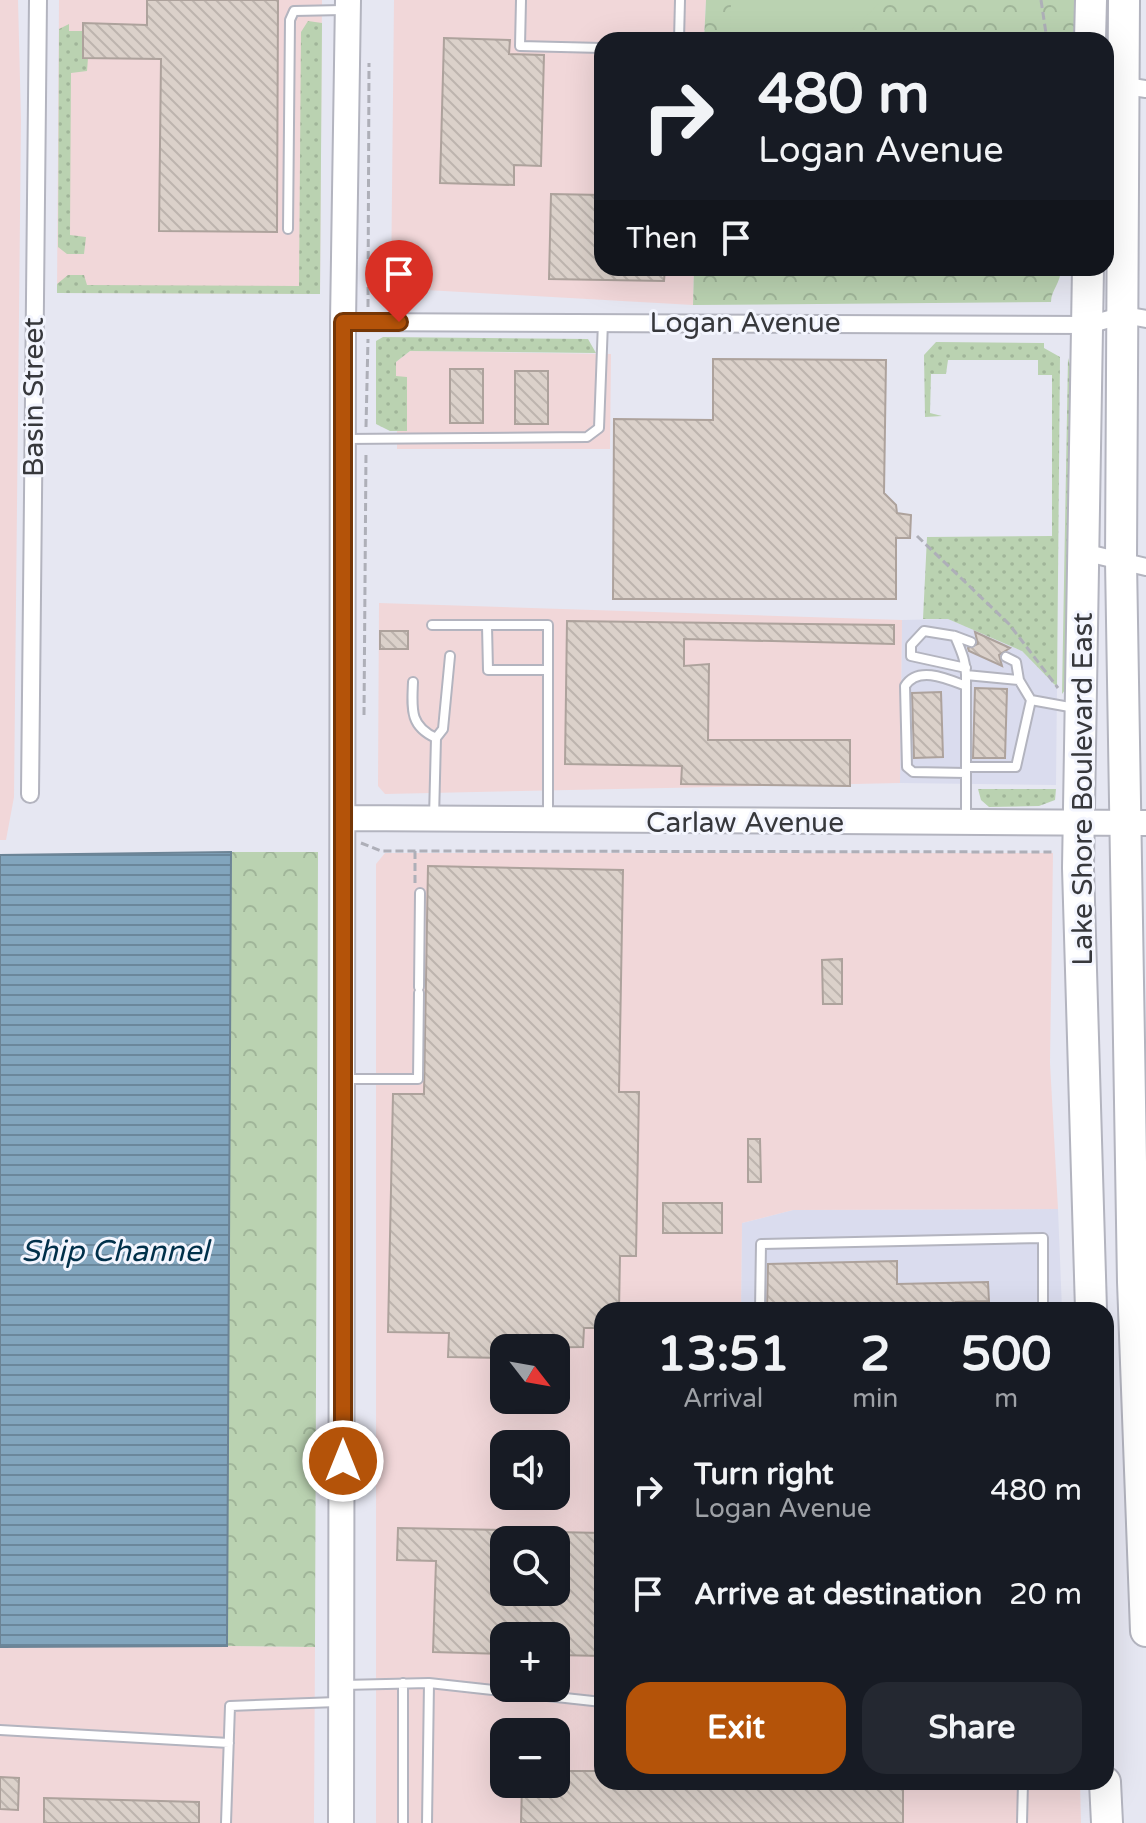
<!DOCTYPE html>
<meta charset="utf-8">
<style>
body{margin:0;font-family:"Varela Round",sans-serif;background:#242831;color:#f1f3f6;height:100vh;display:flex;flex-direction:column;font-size:30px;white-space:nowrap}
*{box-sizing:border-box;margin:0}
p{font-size:26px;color:#9ea1a6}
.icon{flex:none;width:44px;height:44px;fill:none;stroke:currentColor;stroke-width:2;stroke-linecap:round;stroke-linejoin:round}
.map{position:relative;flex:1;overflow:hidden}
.side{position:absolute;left:594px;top:1302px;width:520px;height:488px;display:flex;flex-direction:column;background:#171b24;border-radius:24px;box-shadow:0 8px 32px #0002}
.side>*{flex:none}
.hud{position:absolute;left:594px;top:32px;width:520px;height:244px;border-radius:24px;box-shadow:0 8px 32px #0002;background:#171b24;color:#f1f3f6;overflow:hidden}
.needle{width:52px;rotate:121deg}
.fabs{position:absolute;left:490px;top:1334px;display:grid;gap:16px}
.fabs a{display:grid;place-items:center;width:80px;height:80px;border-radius:16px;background:#171b24;box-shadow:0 8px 32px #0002;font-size:40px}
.pin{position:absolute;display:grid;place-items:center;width:68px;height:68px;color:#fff;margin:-82px -34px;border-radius:50% 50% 50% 0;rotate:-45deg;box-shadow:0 0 8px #0007}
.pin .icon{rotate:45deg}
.me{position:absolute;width:88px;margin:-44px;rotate:0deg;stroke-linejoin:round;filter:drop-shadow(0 0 6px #0008)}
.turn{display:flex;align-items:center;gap:28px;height:168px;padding:0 32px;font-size:36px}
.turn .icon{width:104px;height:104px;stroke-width:2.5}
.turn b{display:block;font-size:56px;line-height:68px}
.then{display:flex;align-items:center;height:76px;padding:0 32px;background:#0003;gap:16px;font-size:30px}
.eta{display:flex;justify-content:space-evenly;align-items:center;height:136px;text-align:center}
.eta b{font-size:48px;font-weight:800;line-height:56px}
.action{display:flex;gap:16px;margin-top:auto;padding:16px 32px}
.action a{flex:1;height:92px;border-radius:24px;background:#b45309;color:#fff;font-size:32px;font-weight:800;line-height:92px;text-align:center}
.action a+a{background:#242831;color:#f1f3f6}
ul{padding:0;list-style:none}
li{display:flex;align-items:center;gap:24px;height:104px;padding:0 32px}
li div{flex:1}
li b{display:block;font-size:30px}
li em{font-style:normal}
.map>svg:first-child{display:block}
</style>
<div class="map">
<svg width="1146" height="1823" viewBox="0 0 1146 1823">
<defs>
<pattern id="grass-dots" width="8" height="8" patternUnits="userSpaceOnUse" patternTransform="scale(2)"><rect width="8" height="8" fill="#bad2b1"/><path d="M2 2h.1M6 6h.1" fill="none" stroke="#a0b599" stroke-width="1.8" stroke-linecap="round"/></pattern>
<pattern id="park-crowns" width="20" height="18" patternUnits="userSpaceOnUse" patternTransform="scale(2)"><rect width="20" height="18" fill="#bad2b1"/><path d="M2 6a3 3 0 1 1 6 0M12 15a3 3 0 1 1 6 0" fill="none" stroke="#a0b599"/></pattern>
<pattern id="water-rules" width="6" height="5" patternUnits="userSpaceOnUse" patternTransform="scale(2)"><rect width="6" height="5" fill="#82a5bd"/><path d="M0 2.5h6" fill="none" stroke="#6b879b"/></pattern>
<pattern id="building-back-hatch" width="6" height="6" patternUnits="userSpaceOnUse" patternTransform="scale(2)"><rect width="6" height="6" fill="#dbd1ca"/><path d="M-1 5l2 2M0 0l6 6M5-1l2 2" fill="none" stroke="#bdb4ae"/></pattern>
</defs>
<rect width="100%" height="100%" fill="#e6e7f2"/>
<path fill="#dadcee" d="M948,619l74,32 35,36 -1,98 -156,-2 2,-163z
M1058,1209l4,101h-321l1,-87 51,-13z"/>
<path fill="#f1d7d9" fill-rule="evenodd" d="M0,0h18l3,120 -7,677 -8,43h-6z
M59,0h263l-2,294 -263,-1z
M394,0h312l-2,40h-102v228h92l-1,37 -302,-17z
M410,351l201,3 -1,95h-213v-18h10v-53l-11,-1v-15z
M379,603l523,17 -2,163 -515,11 -7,-8z
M385,853h668l-3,210 8,146 -265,1 -51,13 -1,87h-139v472h478l1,41h-705v-959zM504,1348h52v52h-52zM504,1444h52v52h-52zM504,1540h52v52h-52zM504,1636h52v52h-52zM504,1732h52v52h-52z
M227,1646l88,1 -1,176h-314v-176z"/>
<path fill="url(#grass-dots)" d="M308,21l14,2 -2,271 -263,-1v-9l11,-9h16l3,10 212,1 2,-254z
M69,24v7h14v26l5,1 -1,13 -16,2 -1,162 16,2 -2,17h-17l-9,-7 1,-218z
M383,337l205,2 8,14 -186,-2 -14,11v14l11,1v54h-17l-14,-7v-83z
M936,342l108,1v5l16,9 -3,330 -35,-36 -74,-32h-25l4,-82 125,-1v-161h-14v-15h-90l-2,14h-15l-1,39 12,3 -17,1 -1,-62z
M1068,358l3,11 -3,317 -6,8z
M978,789h78l-1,11 -16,6 -50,1 -8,-7z"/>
<path fill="url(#park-crowns)" d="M706,0h368v40h-370z
M694,268h367c0,15 -10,22 -10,34l-358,3z
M231,852h87l-3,795 -88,-1z"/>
<path fill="#bad2b1" d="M731,0h152l-42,40h-111z
M864,268h150l-5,5 -144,1z"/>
<path fill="url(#water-rules)" stroke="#6c8496" stroke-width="2" d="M231,852l-4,794 -227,1v-792z"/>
<path fill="url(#building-back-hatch)" stroke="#ada29c" stroke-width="2" d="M147,0h131l-1,232 -118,-1 2,-172 -78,-1v-35l64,2z
M444,38l66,2 -1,14 35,1 -3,111 -27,-1v20l-74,-2z
M551,194l51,1v73h63l-1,13 -115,-2z
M713,359l173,1 -2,133 12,12 1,8 14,2 -1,23h-14v61h-283l1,-180 99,1z
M450,369h33v54h-33z
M515,371h33v53h-33z
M567,621l327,4v19l-210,-5v27l25,-2 -1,76h142v46l-169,-2 1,-18 -117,-2z
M380,631h28v18h-28z
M975,632l35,16 -11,7 3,11 -33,-15 -1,-3 10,-4z
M975,688l32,1 -2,69h-32z
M941,692l2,65 -29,1 -2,-65z
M428,866l195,4 -4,222h20l-3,164h-16l-1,54h-17v18h-18l-1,19 -79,1v10l-56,-1 1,-24 -61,-1 5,-238h31z
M842,959v45h-19l-1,-44z
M748,1139h12l1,43h-13z
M663,1203h59v30h-59z
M897,1261v23l91,-2 1,19 -33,1v8h-189l1,-46z
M398,1528l106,2v62h52v-60l46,1v123l-46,-1v-19h-52v18l-71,-2 3,-91 -39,-1z
M556,1771h46v11h301v41h-382l1,-39h34z
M0,1777l19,1 -1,32 -18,-1z
M44,1798l155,4v21h-155z"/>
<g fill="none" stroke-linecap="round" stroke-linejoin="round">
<g stroke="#b3b4bf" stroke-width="12">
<path id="lane" d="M521,0l-1,46 82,2
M679,40l1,-40
M288,229l2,-209 4,-9 49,-1
M344,439l243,-2 12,-9 4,-106
M432,625h116v190
M487,626l1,44h60
M955,636l16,6
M1006,657l10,5 3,18
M966,675l53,5 12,20 44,8
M413,682c-1,26 -4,44 23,56
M966,767h50l15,-67
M966,773l-53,-1 -6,-5 -2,-81c13,-21 43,-7 61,0
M434,818l2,-80 7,-9 7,-73
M966,818c0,-48 0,-96 0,-143 0,-15 -6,-26 -11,-39l-31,-5 -13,14v11l55,12
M419,987l1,-94
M345,1079h73l1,-86
M760,1310l1,-66 282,-6v72
M343,1685l86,-2 173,19
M0,1730l229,13
M226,1823l4,-117 107,-4
M403,1823v-140
M427,1823l2,-140
M1022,1823l1,-41"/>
</g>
<g stroke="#b3b4bf" stroke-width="20">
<path id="street" d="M1106,83l40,6
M343,322l745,3 36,-10 22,4
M1083,552l63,15
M30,794l8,-794"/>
</g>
<g stroke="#b3b4bf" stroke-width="28">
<path id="secondary" d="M345,818l801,5
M341,1823l2,-1501 5,-322"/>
</g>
<g stroke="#b3b4bf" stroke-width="34">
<path id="highway" d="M1124,0l-3,561 12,721 13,349
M1090,40l1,-40
M1088,268l-10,600 13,442
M1105,1782l2,41"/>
</g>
<path stroke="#aeafb8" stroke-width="3" stroke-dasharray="8 4" stroke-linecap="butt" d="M1041,0l6,40
M1034,40l12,-3
M368,307l1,-244
M366,427l2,-88
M917,536l92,88 49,64
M364,715l2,-264
M361,843l20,8 674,1
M415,883v-32"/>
<use href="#lane" stroke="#fff" stroke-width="8"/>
<use href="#street" stroke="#fff" stroke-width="16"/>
<use href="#secondary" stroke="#fff" stroke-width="24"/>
<use href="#highway" stroke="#fff" stroke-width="30"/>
</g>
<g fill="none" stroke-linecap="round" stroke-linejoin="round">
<g stroke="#753606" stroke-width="20">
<path id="route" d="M343,1461v-1139h56"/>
</g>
<use href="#route" stroke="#b45309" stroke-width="14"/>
</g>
<g text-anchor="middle" stroke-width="6" stroke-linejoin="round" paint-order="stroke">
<g font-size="28" fill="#37383c" stroke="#f3f5fe">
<text x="745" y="332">Logan Avenue</text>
<text transform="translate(33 397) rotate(-90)" y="10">Basin Street</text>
<text transform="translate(1082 789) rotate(-90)" y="10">Lake Shore Boulevard East</text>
<text x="745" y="832">Carlaw Avenue</text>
</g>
<g font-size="30" font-style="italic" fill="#00304a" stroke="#f3f5fe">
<text x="115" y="1261">Ship Channel</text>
</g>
</g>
</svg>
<div class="fabs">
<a><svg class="needle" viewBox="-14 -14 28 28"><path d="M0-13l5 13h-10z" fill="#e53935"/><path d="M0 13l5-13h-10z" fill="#9ea1a6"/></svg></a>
<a><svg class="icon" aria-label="sound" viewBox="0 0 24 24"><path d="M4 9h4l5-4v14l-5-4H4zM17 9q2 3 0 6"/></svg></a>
<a><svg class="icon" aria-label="search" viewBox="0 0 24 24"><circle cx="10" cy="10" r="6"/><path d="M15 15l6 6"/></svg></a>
<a>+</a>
<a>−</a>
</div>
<div class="pin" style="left:399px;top:322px;background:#d93025"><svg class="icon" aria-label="arrive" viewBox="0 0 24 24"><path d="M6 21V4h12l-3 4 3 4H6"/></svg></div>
<svg class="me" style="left:343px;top:1461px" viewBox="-20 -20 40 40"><circle r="17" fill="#b45309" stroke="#fff" stroke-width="3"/><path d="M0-11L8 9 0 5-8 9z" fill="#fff"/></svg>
<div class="hud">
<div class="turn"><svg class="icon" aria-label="right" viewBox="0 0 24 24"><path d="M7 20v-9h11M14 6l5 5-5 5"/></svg><div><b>480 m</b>Logan Avenue</div></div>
<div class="then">Then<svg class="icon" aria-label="arrive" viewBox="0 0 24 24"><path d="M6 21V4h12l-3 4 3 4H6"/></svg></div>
</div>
<section class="side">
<div class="eta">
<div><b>13:51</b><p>Arrival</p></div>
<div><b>2</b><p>min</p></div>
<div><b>500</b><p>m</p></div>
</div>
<ul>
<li><svg class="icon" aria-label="right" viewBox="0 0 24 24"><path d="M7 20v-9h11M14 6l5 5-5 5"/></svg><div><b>Turn right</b><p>Logan Avenue</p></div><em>480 m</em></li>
<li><svg class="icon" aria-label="arrive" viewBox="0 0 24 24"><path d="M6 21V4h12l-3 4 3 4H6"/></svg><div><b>Arrive at destination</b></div><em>20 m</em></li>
</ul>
<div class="action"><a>Exit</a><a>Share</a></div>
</section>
</div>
